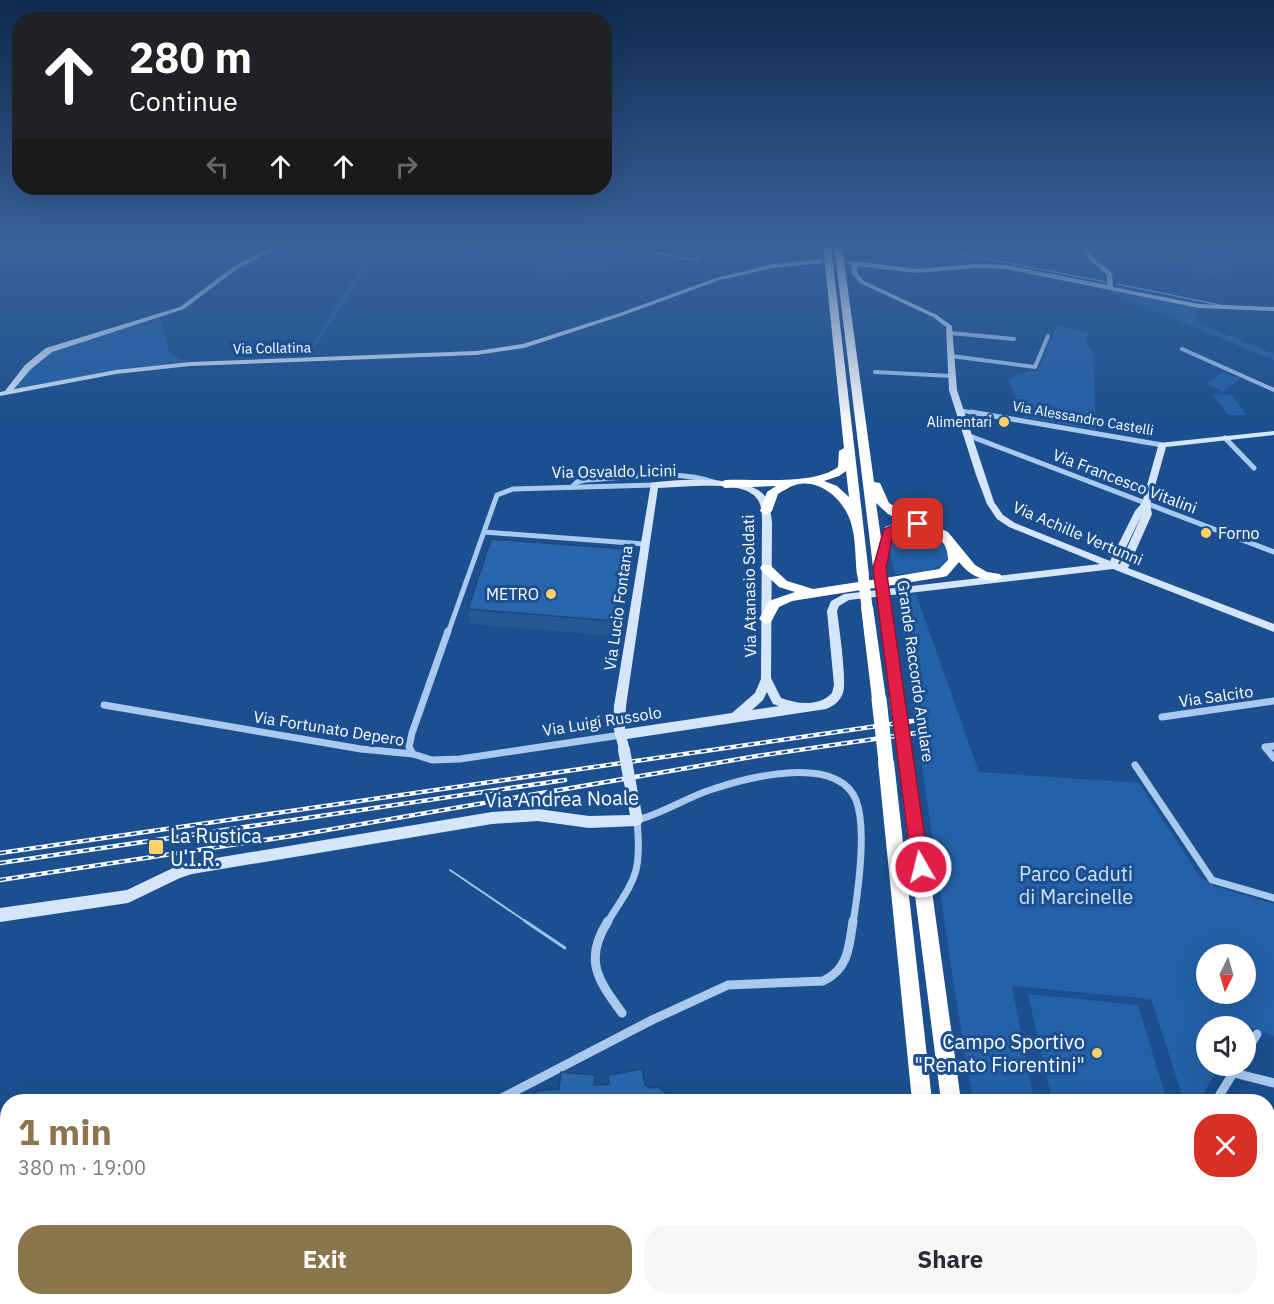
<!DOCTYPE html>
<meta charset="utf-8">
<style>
body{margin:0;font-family:"IBM Plex Sans",sans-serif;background:#f7f7f7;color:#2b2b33;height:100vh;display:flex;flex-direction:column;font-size:22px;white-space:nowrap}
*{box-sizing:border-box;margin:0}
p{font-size:20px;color:#7c7c81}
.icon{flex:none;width:33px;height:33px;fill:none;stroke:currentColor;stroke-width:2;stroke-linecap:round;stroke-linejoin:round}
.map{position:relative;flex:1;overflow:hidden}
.panel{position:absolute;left:0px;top:1094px;width:1275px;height:212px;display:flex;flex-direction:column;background:#fff;border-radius:24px 24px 0 0;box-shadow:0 6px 24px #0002}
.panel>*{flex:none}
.guide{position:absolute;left:12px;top:12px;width:600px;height:183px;border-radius:24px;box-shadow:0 6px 24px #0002;background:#202124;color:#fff;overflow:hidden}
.needle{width:39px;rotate:185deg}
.tools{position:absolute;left:1196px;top:944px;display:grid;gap:12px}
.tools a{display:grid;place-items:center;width:60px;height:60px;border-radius:50%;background:#fff;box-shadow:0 6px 24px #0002;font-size:30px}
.pin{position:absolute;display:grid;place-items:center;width:51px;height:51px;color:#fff;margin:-26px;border-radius:12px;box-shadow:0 3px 9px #0006}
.me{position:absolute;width:66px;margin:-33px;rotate:352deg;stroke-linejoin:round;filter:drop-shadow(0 0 4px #0008)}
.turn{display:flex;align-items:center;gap:21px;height:126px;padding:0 18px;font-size:27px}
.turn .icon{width:78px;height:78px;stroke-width:2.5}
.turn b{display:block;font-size:42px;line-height:51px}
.lanes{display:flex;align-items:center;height:57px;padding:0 18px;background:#0003;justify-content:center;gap:30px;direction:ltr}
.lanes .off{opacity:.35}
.round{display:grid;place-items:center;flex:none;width:63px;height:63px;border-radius:24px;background:#f7f7f7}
.overview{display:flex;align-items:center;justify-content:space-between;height:102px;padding:0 18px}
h1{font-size:36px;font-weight:700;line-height:45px;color:#8a764a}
.button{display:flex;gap:12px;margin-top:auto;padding:12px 18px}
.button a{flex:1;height:69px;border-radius:24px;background:#8a764a;color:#fff;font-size:24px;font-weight:700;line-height:69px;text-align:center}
.button a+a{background:#f7f7f7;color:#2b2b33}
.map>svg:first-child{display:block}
</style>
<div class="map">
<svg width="1274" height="1304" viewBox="0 0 1274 1304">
<rect width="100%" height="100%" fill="#1b4f8f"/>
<path fill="#2461a8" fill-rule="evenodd" d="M282,246h42l-57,10 -3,5 64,-1 37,2 4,3 -52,79 -13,14 59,-94h-118z
M581,246h40l-2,2 7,7 -7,11 -11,4 -70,4 -3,-6 -88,-15 20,-4 73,16 13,-10z
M628,246h97l2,2 -19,7 -2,7c-28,2 -55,4 -78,-16z
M1113,289l82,18 1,15 78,32v6l-166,-68z
M161,319l9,36 20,7 -171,25 -2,-3 27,-30 31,-11 2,2 10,-6z
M1057,325l32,7 -3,10 7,10 3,78 -74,-13 -13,-37 8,-6 21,-4z
M1223,372l17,7 -17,12 -17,-8z
M1213,394l18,1 16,20h-19z
M919,528c18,5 25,11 29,29 -10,17 -35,15 -53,18l-7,-33 4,-9 12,-5z
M916,594l63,178 160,11 61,94 17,10 57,17v132l-29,-10h-39v39h14l-21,36h-15l-33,-102 -139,-13 22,115h-61l-20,-121 -56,-385zM1206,954h39v39h-39z
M1028,994l110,11 29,96h-115z"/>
<path fill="#123a6d" stroke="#9cc4f0" stroke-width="1.5" d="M643,246h74l-16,2 -5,6 2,5c-18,2 -34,-9 -51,-6z"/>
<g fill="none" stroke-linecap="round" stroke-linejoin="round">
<path stroke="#9cc4f0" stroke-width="1.5" d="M904,246l42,5 160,31
M1117,284l103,21"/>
<path stroke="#9cc4f0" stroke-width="2" d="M450,870l78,53"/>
<path stroke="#9cc4f0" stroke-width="3" d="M525,921l40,27"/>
<path stroke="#a9c9ee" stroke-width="4" d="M950,333l64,6
M1182,349l92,41
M951,356l84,11 13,-31
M875,372l76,4
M959,410l20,4"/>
<path stroke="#a9c9ee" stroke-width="5" d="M971,412l191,33
M967,435l307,117
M1225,438l29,30
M572,487l5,-5 8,-2c42,-2 92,-12 132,3
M484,532l160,12
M448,633l49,-138 16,-6 141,-4"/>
<path stroke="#a9c9ee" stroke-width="7" d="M104,705l257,44 52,5 19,6 28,-1 161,-24
M1162,717l112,-16
M1274,746l-9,1 9,11
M413,754l-4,-7 3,-14 36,-102
M1135,765l77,115 62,18
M607,923c28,-45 35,-47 30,-103 27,-7 50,-23 76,-31 36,-12 124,-35 143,11 11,28 2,92 -3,123"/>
<path stroke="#a9c9ee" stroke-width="9" d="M608,921c-25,39 -10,59 14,92
M1245,1054l12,-20
M1234,1073l40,10
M496,1101l156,-81 76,-35 95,-4c26,-12 26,-35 30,-60
M1216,1101l22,-36
M1268,1214l6,2
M1226,1298l1,6
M69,1304l14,-6"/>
<path fill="#d6e6fa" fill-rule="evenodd" d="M273,246h8l-44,23 -53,40 -132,43 -21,17 -17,20 102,-19 74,-8 286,-11 47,-7 94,-30 99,-36 57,-14 48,-5 3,2 -3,2 -48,5 -53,12 -99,36 -97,32 -48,7 -286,11 -74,8 -116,22v-4l5,-1 20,-26 21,-17 134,-41 53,-40z
M1081,246h6l7,12 18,15 1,14 86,17 75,3v4l-75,-3 -193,-39 -30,-1 -59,5 -60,-7 1,8 6,7 73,34 15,11 5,64 37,112 9,13 12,8 95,38 25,-50 7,-8 17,-60 115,-12v4l-108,12 -16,57 2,10 -24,54 146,56v8l-161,-63 -264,31 -10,6 -2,5c2,16 10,70 6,82 -3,8 -9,13 -17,16l-199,30 3,11 -2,4 -4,1 -4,-1 -7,-28 1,-20 37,-223c24,-4 98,-8 114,13 5,8 6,18 7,27l-1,155 10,20c16,6 38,9 51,-5l2,-8 -7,-74 4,-10 13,-7 256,-30 -91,-37 -12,-8 -10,-15 -11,-29 -27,-85 -3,-63 -13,-10 -73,-34 -8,-9 -1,-9 -6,-2 9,-2 63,8 59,-5 30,1 101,20v-10l-17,-15zM694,486c18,0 53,-3 64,14 4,6 4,16 4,23l-1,156 -6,14 -23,20 -107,16 1,-23 32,-218zM1143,512l-23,52h-2zM767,692l6,12 6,2 -27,4 11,-10z
M631,783l4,1 2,4 6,32 -2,4 -4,2 -48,2 -51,-7 -46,3 -300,50 -12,4 -52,25 -128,19v-14l127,-18 46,-22 19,-6 300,-50 46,-3 51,7 41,-1 -5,-27 2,-4z"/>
<path fill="#fff" fill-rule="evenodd" d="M823,246h8l38,329 -6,4 -6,-4c-2,-17 -1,-36 -6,-52 -6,-22 -31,-46 -56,-38 -6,2 -12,6 -17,9l-6,17 -6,4 -6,-4 7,-19 9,-6 -51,2 -6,-4 6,-4c31,-2 87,6 113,-13l1,-16 5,-3zM846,471l3,26 -12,-11 -13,-5 15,-5z
M834,246h8l32,236 6,1 9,20 14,9 45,20 27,33 12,7 13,2 2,3 -6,4c-16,-1 -27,-6 -37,-19l-12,14 -4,1 -151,24 -13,6 -8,15 -5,2 -7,-5 10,-18 26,-9 -16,-5 -17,-16 -2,-3 2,-3h8l17,16 26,8 65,-10 -4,-4zM876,503l12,11 14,7 -17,6 -4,11zM919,528c17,6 29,13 29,32l-9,9 -54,9 -1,-17 4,-4 6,-25 7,-3z
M884,601l6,5 14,94 -2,4 -5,2 -5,-2 -2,-4 -12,-94z
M867,602l6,5 13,92 -2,4 -5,2 -5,-2 -2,-4 -11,-92z
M906,754l5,2 3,5 47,340h-20l-43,-340 3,-5z
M886,755l5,2 3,5 38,339h-20l-34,-339 3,-5z
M948,1298h22l3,6h-24z
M980,1298h22l3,6h-24z"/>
<g stroke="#fff" stroke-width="4.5">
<path id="rail" d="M0,853l919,-133
M0,863l565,-83
M0,880l298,-45 459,-79 166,-24"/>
</g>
<use href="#rail" stroke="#1b4f8f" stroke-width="2" stroke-dasharray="6" stroke-linecap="butt"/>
<path stroke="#d6e6fa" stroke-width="12" d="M624,750l7,38"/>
<path stroke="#fff" stroke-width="11" d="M863,575l4,32
M880,575l4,31"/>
<path stroke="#fff" stroke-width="15" d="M879,699l7,63
M897,700l9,61"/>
</g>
<path fill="#245895" d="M1105,246h110l22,19 -9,15 -118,-26 2,-5 -6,-1z
M626,549v15l-12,72 -143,-12 -3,-15z"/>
<path fill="#1d4779" d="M626,549v15l-12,72v-15z"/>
<path fill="#2a66ad" stroke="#1d4779" stroke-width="1.5" d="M1147,246h68l25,6 -3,13z
M491,539l135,10 -12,72 -146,-12z
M642,1069l3,16 5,3 8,-1 13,10h7l2,4h-145l1,-10 23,-2 2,-17 34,3 -1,10h8l7,-1 -1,-9z"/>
<linearGradient id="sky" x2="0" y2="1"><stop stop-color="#0f2b4f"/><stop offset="0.57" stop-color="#39639b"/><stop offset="1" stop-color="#39639b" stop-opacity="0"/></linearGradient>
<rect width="1274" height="429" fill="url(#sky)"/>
<path fill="#e11d48" stroke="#92132f" stroke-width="1.5" d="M918,520l13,5v5l-26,-1 -12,5 -7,34 43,299 -2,6 -6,2 -6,-2 -3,-6 -39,-299 11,-39 19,-8 11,1z"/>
<g fill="#ffd166" stroke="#1b4f8f" stroke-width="2">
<circle cx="1004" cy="422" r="6"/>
<circle cx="1206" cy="533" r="6"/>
<circle cx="551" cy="594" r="6"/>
<rect x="148" y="839" width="16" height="16" rx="3"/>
<circle cx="1097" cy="1053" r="6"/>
</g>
<g text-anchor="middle" stroke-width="6" stroke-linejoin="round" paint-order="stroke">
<g font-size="14" fill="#fff" stroke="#1b4f8f">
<text transform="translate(272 348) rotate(-1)" y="5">Via Collatina</text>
<text transform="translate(1083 418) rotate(10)" y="5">Via Alessandro Castelli</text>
</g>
<g font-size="14" fill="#fff" stroke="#1b4f8f" text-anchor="end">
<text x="992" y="427">Alimentari</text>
</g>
<g font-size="16" fill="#fff" stroke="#1b4f8f">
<text transform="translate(614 471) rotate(-1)" y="6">Via Osvaldo Licini</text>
<text transform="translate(1125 481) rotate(21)" y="6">Via Francesco Vitalini</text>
<text transform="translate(1078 533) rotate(23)" y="6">Via Achille Vertunni</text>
<text transform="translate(749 586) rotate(-91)" y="6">Via Atanasio Soldati</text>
<text transform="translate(618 608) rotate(-82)" y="6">Via Lucio Fontana</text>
<text transform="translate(916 671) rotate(82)" y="6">Grande Raccordo Anulare</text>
<text transform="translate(1216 696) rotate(-8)" y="6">Via Salcito</text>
<text transform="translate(602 721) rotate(-9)" y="6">Via Luigi Russolo</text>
<text transform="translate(329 728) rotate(9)" y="6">Via Fortunato Depero</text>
</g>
<g font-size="16" fill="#fff" stroke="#1b4f8f" text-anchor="start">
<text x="1218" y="539">Forno</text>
<text x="539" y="600" text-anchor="end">METRO</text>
</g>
<g font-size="20" fill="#fff" stroke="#1b4f8f">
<text transform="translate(562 799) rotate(-1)" y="7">Via Andrea Noale</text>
</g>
<g font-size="20" fill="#fff" stroke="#1b4f8f" text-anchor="start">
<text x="170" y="843">La Rustica<tspan x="170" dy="23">U.I.R.</tspan></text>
<text x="1085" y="1049" text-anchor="end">Campo Sportivo<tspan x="1085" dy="23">"Renato Fiorentini"</tspan></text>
</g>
<g font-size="20" fill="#cfe3fa" stroke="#1b4f8f">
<text x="1076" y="881">Parco Caduti<tspan x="1076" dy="23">di Marcinelle</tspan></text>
</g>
</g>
</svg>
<div class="tools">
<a><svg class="needle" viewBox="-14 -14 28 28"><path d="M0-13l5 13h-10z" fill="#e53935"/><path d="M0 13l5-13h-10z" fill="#7c7c81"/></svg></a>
<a><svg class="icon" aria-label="sound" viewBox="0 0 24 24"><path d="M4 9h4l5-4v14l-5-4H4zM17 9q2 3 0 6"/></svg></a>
</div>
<div class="pin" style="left:918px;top:524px;background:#d93025"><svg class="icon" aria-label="arrive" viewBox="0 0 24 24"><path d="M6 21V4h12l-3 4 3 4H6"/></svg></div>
<svg class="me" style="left:921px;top:867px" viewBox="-20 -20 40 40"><circle r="17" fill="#e11d48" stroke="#fff" stroke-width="3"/><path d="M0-11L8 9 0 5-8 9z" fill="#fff"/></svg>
<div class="guide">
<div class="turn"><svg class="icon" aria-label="ahead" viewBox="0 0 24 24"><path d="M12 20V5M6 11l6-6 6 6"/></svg><div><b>280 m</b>Continue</div></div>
<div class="lanes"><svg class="icon off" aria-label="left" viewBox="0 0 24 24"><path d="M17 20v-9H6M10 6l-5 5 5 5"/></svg><svg class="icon" aria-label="ahead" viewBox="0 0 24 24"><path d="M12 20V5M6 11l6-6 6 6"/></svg><svg class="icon" aria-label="ahead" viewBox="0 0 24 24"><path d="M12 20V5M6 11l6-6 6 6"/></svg><svg class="icon off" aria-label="right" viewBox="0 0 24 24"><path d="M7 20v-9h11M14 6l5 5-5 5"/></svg></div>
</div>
<section class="panel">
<div class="overview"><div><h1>1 min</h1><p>380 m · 19:00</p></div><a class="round" style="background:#d93025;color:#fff"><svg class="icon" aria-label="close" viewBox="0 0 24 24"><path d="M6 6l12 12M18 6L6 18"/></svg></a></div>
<div class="button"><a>Exit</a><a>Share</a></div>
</section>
</div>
